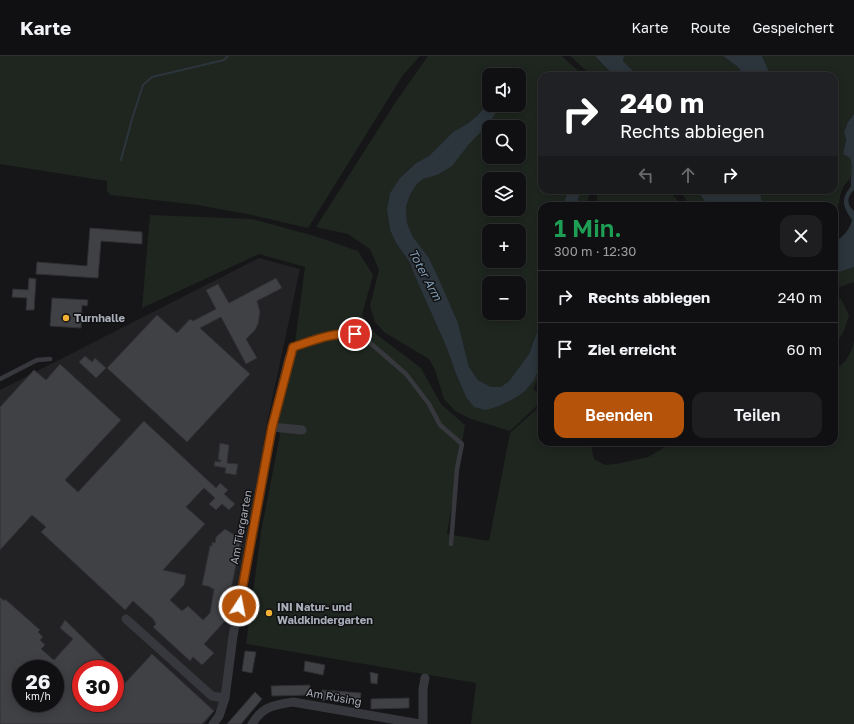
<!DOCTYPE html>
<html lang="de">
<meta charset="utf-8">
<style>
body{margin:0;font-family:"Golos Text",sans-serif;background:#1e1e20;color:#f1f3f6;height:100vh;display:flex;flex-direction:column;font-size:15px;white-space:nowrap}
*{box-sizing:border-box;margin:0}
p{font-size:13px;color:#9c9d9f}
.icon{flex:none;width:22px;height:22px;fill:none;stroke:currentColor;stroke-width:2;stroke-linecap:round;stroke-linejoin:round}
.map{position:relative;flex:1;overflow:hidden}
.panel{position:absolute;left:538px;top:146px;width:300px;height:244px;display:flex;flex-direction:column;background:#101012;border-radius:12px;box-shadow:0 2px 10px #0003,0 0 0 1px #303032}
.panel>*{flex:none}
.banner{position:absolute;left:538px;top:16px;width:300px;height:122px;border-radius:12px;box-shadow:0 2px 10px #0003,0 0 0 1px #303032;background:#202124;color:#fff;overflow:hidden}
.buttons{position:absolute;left:482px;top:12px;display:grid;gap:8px}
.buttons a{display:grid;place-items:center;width:44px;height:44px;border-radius:8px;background:#101012;box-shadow:0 2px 10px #0003,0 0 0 1px #303032;font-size:20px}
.speed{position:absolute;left:12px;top:604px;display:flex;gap:8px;font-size:20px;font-weight:700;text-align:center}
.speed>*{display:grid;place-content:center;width:52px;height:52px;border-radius:50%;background:#101012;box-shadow:0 2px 10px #0003,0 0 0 1px #303032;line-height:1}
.speed small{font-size:10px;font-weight:400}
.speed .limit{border:6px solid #d22;background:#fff;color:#111}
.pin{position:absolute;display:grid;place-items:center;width:34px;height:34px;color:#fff;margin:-17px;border:2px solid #fff;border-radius:50%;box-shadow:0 1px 4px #0007}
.me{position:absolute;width:44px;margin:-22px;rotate:11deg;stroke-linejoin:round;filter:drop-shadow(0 0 3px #0008)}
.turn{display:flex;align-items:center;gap:14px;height:84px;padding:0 16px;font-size:18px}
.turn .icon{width:52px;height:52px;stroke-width:2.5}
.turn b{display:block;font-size:28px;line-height:34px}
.lanes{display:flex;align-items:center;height:38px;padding:0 16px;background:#0003;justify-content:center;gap:20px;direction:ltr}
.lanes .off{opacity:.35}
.round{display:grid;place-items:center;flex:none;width:42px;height:42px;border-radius:12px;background:#1e1e20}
.summary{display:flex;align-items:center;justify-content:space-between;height:68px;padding:0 16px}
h1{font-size:24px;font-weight:600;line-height:30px;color:#1e9e55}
.button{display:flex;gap:8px;margin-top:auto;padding:8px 16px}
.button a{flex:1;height:46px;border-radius:12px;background:#b45309;color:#fff;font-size:16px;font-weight:600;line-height:46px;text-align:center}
.button a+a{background:#1e1e20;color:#f1f3f6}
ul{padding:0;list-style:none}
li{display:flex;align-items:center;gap:12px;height:52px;padding:0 16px;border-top:1px solid #303032}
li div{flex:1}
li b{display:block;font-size:15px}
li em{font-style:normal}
header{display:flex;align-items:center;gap:24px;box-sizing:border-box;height:56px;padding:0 20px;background:#101012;border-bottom:1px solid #303032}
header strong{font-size:19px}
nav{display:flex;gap:22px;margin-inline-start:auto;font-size:14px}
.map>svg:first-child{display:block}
</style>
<header>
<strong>Karte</strong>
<nav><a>Karte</a><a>Route</a><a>Gespeichert</a></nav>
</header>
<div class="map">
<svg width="854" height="668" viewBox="0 0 854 668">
<rect width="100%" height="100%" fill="#161618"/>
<path fill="#222225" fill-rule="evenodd" d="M259,202l41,11 -34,159 -11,77 -32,195 -18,24h-205v-334zM21,613h34v34h-34zM81,613h34v34h-34z"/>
<path fill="#1e261f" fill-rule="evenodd" d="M0,0h420l-17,19 -95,153 -56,-13 -54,-10 -88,-10 -3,-4v-10l-107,-17z
M428,0h134l22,20h-42v114h26l-5,16h-21v90l-5,36 -8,22 -20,27 -8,6h-10l-13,-7 -9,-13 -11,-44 -29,-65 -16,-21 -6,-14 -1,-15 4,-13 7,-11 6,-5 14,-4 51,-50 13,-20h18v-30h-7l2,-10 -7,10h-18v27l-12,14 -10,8 -14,8 -24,24 -13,7 -16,15 -10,15 -3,16 3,21 6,13 14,20 4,11 32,72 10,28 10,23 67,-17 9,-19v9l-9,19 9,6v6l-32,30 -39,-12 -16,-8 -11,-12 -9,-29 -6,-11 -45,-27 -9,-10 -5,-16 9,-36 -9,-21 -22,-15 -32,-7 79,-124zM489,71h30v30h-30zM489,123h30v30h-30zM489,175h30v30h-30zM489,227h30v30h-30z
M570,0h25l19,20h-22z
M624,0h99l15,11 5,9h-105l-15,-15z
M762,0h92v58l-6,8 -4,10 2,8 -3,14 7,4c2,7 4,16 -1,22 -3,4 -6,5 -7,10 -4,10 -1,15 -8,24v-8h-71l-1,-1 -3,-15h75v-114h-63z
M581,134h10l-5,16h-10z
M598,134h71l13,16h-86z
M680,134h17l11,16h-18z
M150,159l102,4 66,18 40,14 15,24 -11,40 14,19 45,34 20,36 24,21 -18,109 42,7 21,-108 32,-29v38h48l4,17 11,6 11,-1 32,-7 26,-15h160v-74c12,-3 18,-16 20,-27v383h-383l5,-41 -230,-39 15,-112 19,-97 -2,-18 15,-60 12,-90 -46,-13 -117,54z
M854,211v15l-20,7v-15z
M834,243h7l8,16c-3,10 -6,23 -15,29z"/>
<path fill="#2c353c" d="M595,0h29l-1,5 15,15h-24z
M723,0h39l9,20h-28l-5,-9z
M489,46v3h12l-13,20 -19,19 -17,22 -15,9 -14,4 -6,5 -7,11 -4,12 1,16 6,14 16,21 12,26 17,39 11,44 9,13 13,7h10l8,-6 20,-27 8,-22 5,-36v65l-8,19 -9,11 -10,7 -16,8 -13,4 -12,-3 -8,-10 -10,-23 -10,-28 -32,-72 -4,-11 -14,-20 -6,-13 -3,-21 3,-16 10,-15 16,-15 13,-7 24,-24 14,-8 10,-8z
M854,58v76c-7,6 -8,15 0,21v56l-20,7v-32c9,-5 15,-11 18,-22 -9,-14 -12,-19 -1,-34 -1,-11 3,-17 -1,-28l-7,-4 3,-14 -2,-8 4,-10z
M568,134h13l-5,16h-13z
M697,134h62l4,16h-55z"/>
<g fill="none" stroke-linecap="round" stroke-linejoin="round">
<path stroke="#2c353c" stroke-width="2" d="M121,104l11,-41 11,-34 9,-8 72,-17 4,-4"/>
</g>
<path fill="#404145" stroke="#303034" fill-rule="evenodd" d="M90,172l52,4v12l-41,-3 -3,37 -62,-4 1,-12 50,4z
M29,222l7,1 -2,31h-8l1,-12 -15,-1 1,-8 15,1z
M276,222l6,10 -25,13 3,11 -2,12 -3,6 -9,9 11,19 -11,6 -25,-47 -21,11 50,46 -63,68 -80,-74 50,-53 20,18 13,-14 3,2 23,-12 -10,-19 12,-6 11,19z
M52,242l36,2 -1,6 -5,-1 -1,23 -31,-2z
M85,300l7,6 3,-4 11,10 -10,10 -17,-16z
M60,308l61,56 -56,60 13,12 66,-71 72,67 4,-5 8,7 -4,4 11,10 -6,6 -7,-6 -6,6 -7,-6 6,-6 -11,-10 -18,19 19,17 -42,46 23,5 -2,10 -14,15 12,11 6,-5 15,14 7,-7 4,-24 -4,-1 1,-1 -9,-2 8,-39h2v-4l3,1 1,-6 9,-8 16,10 -16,82 -21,23 10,9 -12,12 -9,-8 -3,4 -37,-34 3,-3 -3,-5 -20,-18 -8,9 -84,-78 5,-5 -14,-12 -32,35v-143l34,-37 12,10z
M220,387l9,2 -2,18 11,1 -2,11 -11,-2 1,-5 -12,-2 1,-5 5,1 1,-2h-3z
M0,541l4,4 1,-2 35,31 -2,2 5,5 -3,3 5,5 -4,4 13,11 19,-21 -13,-11 5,-8 50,49h-34v34h34v-13l8,-9 2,2 27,-29 62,57 -12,13h-202zM21,613h34v34h-34z
M245,595l11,1 -4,21 -10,-2z
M305,605l20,4 -2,10 -19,-4z
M370,616l8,2 -1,10 -6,-1z
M310,629v10l-38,1 -1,-10z
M322,634l39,3 -1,10 -39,-3z
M255,636l7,7 -21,25h-14z
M409,642v10l-38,1v-10z"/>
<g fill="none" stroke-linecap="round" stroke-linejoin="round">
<path stroke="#37383d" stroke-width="4.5" d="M289,302l4,-11c25,-8 41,-16 68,-12l45,39 23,30 11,21 22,19 -5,25 -6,75
M0,323l37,-19 13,-1"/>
<path stroke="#37383d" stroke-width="9" d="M272,371l30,3
M126,563l86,77 13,2
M213,668l6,-8 6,-18 8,-62 39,-209 17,-69
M252,668c11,-18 22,-19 41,-22l127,22
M423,668v-35l2,-11"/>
</g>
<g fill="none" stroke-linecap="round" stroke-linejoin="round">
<g stroke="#753606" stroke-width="10">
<path id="route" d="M239,550l33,-179 21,-80c22,-7 39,-15 62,-13"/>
</g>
<use href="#route" stroke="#b45309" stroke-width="7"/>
</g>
<g fill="#f2b134" stroke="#111113" stroke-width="1.5">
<circle cx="66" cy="262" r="4"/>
<circle cx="269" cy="557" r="4"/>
</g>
<g text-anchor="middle" stroke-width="3" stroke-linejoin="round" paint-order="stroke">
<g font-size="11" font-weight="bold" fill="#a8adb8" stroke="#111113" text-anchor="start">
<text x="74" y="266">Turnhalle</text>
<text x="277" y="555">INI Natur- und<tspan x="277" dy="13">Waldkindergarten</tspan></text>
</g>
<g font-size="11" fill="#a8adb8" stroke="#111113">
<text transform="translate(241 471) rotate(-79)" y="4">Am Tiergarten</text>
<text transform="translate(334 641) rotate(10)" y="4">Am Rüsing</text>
</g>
<g font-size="12" font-style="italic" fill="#7f9bb3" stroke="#111113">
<text transform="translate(425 219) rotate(62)" y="4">Toter Arm</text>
</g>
</g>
</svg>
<div class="buttons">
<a><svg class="icon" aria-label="sound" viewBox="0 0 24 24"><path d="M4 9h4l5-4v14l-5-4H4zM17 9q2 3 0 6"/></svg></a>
<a><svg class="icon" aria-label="search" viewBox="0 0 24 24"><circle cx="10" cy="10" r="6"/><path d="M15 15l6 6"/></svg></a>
<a><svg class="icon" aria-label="layers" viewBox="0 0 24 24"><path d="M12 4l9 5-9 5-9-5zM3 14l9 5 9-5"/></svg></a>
<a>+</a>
<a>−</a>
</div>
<div class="speed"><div>26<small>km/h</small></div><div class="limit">30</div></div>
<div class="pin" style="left:355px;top:278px;background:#d93025"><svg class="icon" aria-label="arrive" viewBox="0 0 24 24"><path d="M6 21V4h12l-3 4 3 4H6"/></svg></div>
<svg class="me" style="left:239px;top:550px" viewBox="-20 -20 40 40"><circle r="17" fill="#b45309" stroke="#fff" stroke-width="3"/><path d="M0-11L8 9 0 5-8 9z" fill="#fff"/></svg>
<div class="banner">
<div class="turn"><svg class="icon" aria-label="right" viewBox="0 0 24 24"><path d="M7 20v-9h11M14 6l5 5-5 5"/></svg><div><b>240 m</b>Rechts abbiegen</div></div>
<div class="lanes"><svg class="icon off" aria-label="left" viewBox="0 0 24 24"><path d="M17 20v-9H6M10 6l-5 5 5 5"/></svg><svg class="icon off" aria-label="ahead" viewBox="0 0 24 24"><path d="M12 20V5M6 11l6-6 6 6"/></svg><svg class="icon" aria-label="right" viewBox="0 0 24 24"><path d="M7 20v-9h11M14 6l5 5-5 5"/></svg></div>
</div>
<section class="panel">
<div class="summary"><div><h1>1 Min.</h1><p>300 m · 12:30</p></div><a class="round"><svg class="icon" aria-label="close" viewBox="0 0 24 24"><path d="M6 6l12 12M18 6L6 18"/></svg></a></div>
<ul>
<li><svg class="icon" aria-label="right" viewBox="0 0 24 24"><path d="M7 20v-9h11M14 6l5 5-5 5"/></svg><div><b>Rechts abbiegen</b></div><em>240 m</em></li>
<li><svg class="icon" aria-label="arrive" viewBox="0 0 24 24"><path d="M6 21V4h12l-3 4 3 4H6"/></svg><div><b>Ziel erreicht</b></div><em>60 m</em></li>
</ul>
<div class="button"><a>Beenden</a><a>Teilen</a></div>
</section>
</div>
